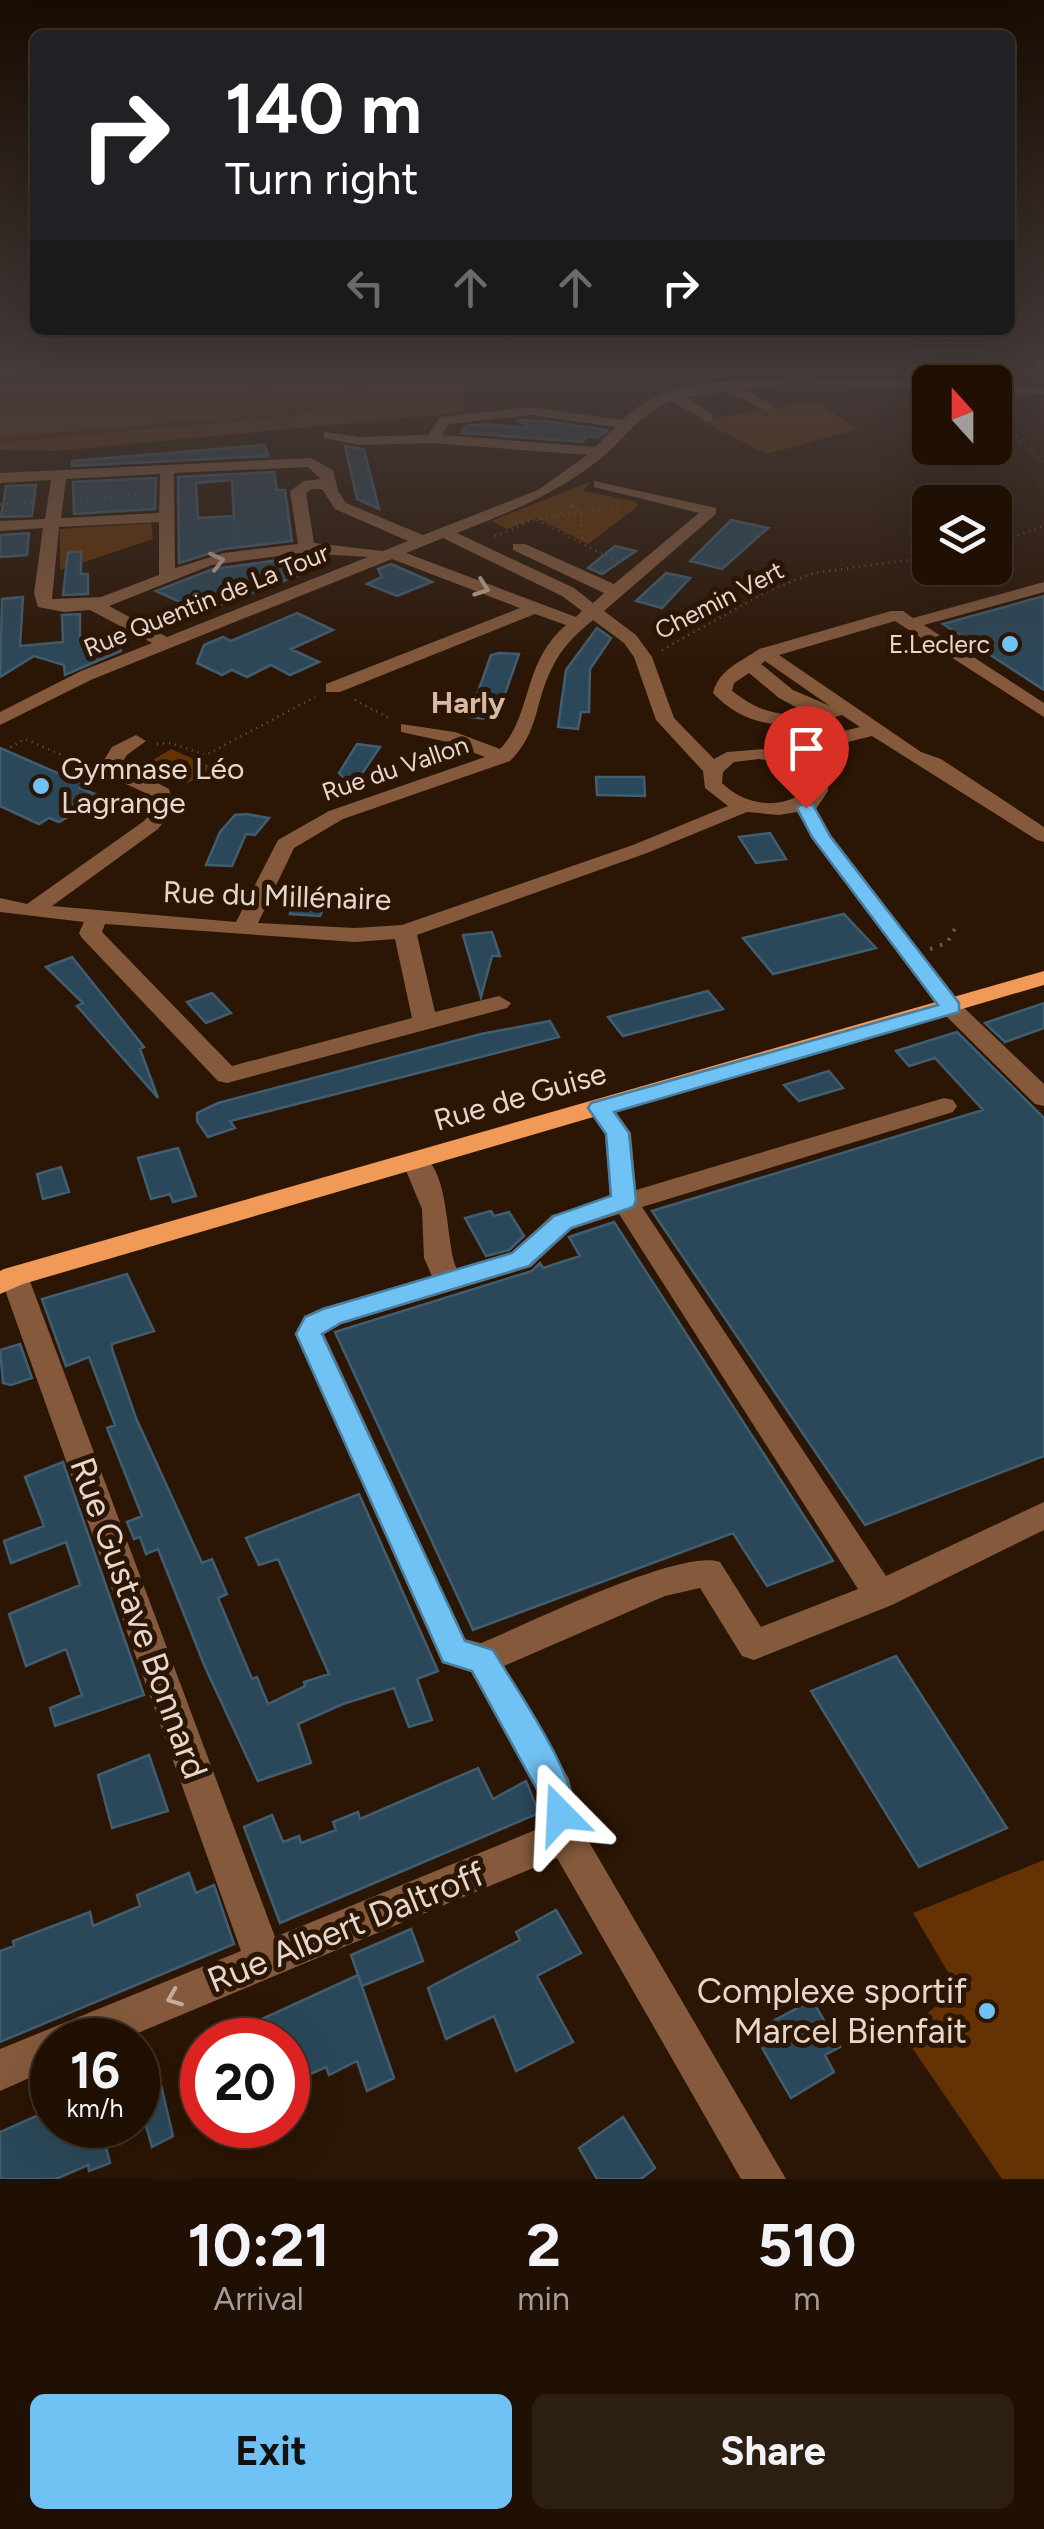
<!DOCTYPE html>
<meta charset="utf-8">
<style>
body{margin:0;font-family:Figtree,sans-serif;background:#2d1e12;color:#f1f3f6;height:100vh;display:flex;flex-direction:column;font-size:38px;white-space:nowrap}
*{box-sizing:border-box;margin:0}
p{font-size:32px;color:#a29d9a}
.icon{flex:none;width:55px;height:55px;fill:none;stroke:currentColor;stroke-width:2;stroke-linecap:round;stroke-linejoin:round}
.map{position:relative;height:2179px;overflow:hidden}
.drawer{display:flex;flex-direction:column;background:#201003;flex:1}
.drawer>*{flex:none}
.top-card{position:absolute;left:30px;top:30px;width:985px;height:305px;border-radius:15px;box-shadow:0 10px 40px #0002,0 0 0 2px #3d3025;background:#202124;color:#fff;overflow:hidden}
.needle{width:65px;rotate:339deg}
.fabs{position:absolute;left:912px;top:365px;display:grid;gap:20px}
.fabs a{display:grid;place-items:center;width:100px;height:100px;border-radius:15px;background:#201003;box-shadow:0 10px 40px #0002,0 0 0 2px #3d3025;font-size:50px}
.speed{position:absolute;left:30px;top:2018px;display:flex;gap:20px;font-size:50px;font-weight:700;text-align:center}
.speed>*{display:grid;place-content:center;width:130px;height:130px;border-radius:50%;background:#201003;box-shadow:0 10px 40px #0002,0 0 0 2px #3d3025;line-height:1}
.speed small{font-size:25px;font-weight:400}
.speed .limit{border:15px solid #d22;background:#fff;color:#111}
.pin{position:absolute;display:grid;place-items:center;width:85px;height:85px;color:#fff;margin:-102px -42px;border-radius:50% 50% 50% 0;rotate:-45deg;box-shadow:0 0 10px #0007}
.pin .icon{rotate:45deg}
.me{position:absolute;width:110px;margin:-55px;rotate:339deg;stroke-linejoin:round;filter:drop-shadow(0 0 8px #0008)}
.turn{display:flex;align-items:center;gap:35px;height:210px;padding:0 30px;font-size:45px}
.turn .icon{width:130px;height:130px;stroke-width:2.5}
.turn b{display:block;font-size:70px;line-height:85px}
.lanes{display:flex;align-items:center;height:95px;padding:0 30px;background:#0003;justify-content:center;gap:50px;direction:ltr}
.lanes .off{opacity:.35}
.eta{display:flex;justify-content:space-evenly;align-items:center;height:170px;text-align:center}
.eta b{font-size:60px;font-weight:700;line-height:70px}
.cta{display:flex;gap:20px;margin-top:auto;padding:20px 30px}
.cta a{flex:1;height:115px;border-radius:15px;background:#70c2f4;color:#111;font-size:40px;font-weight:700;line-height:115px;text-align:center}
.cta a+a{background:#2d1e12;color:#f1f3f6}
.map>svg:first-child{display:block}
</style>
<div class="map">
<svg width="1044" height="2179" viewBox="0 0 1044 2179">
<rect width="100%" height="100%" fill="#2b1504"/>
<path fill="#643203" d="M815,401l43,28 -91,25 -67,-34z
M590,482l-7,9 52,10 3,5 -50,38 -51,-26 -30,11 -16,-8z
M151,523l2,16 -93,31v-41z
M171,749l43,19 -26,15 -43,-18z
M1044,1860v319h-42l-100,-146 56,-44 -45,-76z"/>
<path fill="#5e3310" d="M0,373h499l-33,16 -3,22 -14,3 -393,37 -56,-1z"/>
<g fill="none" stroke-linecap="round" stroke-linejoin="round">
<path stroke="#4d2300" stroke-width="5" d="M238,373l58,40
M0,381l156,-8
M0,440l297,-26 90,-41"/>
</g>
<path fill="#2b485a" stroke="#415e71" stroke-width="2.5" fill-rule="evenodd" d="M518,420l28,1 61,9 -9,8 -12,-2 -3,6 -122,-9 5,-7 19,-2 45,4z
M264,445l5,11 -197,10v-5z
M345,446l19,3 15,60 -22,-10z
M274,472l3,18h8l7,51 -68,8 -45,14 -1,-86zM232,480l2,36 -36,2 -2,-35z
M156,478l-1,31 -81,5 -1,-32z
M36,485l-4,31 -31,1 5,-31z
M731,520l37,8 -46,41 -32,-8z
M29,533l-2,22 -27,2v-22z
M615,546l21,5 -34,23 -14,-6z
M68,552h13v22h7v20l-25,1z
M294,558l3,18 -95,36 -46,-21 57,-22z
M391,564l41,18 -35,14 -30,-12 15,-7 -4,-8z
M666,573l24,5 -28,30 -26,-7z
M1044,596v94l-101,-66z
M23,597l-3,49 43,-4 -1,-27 18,-1v26l40,-3 1,14 -56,24 -1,-10 -30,-9 -34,21 2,-78z
M297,613l36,17 -42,19 28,13 -29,13 -19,-10 -24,12 -15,-7 -10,5 -25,-12 7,-18 19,-8 8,4z
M597,628l14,10 -21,31 -1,43h-8l-3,17 -20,-2 8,-57z
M499,653l20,1 -23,66 -27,-3 22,-62z
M357,744l23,3 -27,40 -14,-14z
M0,748l85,37 -5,3 22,9 -43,25 -10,-4 -10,6 -39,-18z
M596,777h48l1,19 -48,-1z
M246,814l23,4 -14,17 -9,-1 -14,32 -26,-1 14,-33 15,-17z
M770,833l16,26 -30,4 -17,-26z
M297,894l31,2 -8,20 -30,-2z
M844,914l32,34 -103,26 -30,-36z
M492,932l8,24h-8l-11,41 -18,-62z
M72,957l72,90 -4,2 18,49 -81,-92 6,-3 -37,-36z
M708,991l15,18 -100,27 -15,-19z
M212,993l19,20 -25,10 -19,-21z
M1044,1003v25l-39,14 -20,-19z
M550,1021l9,16 -329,84 5,7 -27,9 -11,-16v-8l21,-10 263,-69z
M957,1032l87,86v338l-179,69 -213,-314 331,-101 -48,-52 -26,8 -13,-15z
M829,1071l14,17 -44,13 -15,-16z
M178,1148l18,48 -23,6 -3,-8 -19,5 -13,-41z
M61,1167l8,25 -26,7 -6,-25z
M491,1211l3,5 15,-4 15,24 -15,14 -23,6 -21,-38z
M614,1222l219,339 -66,25 -34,-53 -260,97 -138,-298 197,-61 8,-8 3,5 37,-12 -11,-19z
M127,1274l27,57 -42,13v5l24,69 66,145 10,-4 15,35 -9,4 34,81 5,-2 11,27 37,-18 -1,-4 25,-8 -51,-115 -19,6 -13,-27 113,-44 79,177 -21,8 15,41 -23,7 -15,-39 -51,16 -45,20 13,39 -53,18 -53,-114 -47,-118 -12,5 -6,-17 -6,2 -7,-17 15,-6 -35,-88 8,-3 -26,-68 -23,9 -24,-67z
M20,1344l12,34 -21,7 -8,-2 -3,-33z
M63,1462l81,233 -89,31 -5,-18 32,-13 -16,-46 -40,17 -17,-52 71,-29 -14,-43 -55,21 -7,-22 40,-15 -19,-49z
M896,1656l111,172 -88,39 -108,-176z
M149,1755l19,56 -56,17 -14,-53z
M478,1768l15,31 33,-18 13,32 -259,110 -36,-96 28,-12 11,27 16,-6 2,7 35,-13 -3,-8 25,-10 2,7z
M189,1873l7,20 18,-8 20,59 -234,98v-91l14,-5 -1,-5 77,-29 3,14 21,-9 26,-11 -3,-11z
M556,1910l25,43 -44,23 36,66 -57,29 -22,-55 -48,23 -18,-51 92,-48 -4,-8z
M411,1929l12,32 -61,25 -11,-31z
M358,1975l36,103 -27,13 -10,-30 -28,14 -3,-8 -38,17v-44h-72z
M812,2000l28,47 -15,8 9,17 -43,26 -38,-66z
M156,2064l17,72 -21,11 -7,-25 -7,3v-53z
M52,2109v16h82l-30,14 6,24 -21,8 -1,-6 -32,14h-56v-47z
M623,2117l32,51 -14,11h-44l-18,-31z"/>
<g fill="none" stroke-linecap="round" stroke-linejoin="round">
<path stroke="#6e5a4b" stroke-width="2.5" stroke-dasharray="1 5" stroke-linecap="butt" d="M995,415l49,49
M232,483l3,56
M75,499l75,-5
M0,504l35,-2
M572,506l9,7 1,28
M555,516l34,-21
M537,520l85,44
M516,523l104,-17
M495,536l33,-13
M995,543l49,-17
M662,650l106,-59 46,-18 116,-16
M355,700l36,19
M157,744l13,-1 36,12 109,-58
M0,753l25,-14 67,29"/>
<path stroke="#6e5a4b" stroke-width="4" stroke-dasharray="2.5 8" stroke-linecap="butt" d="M930,949l17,-6 11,-20"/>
<path fill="#855a3c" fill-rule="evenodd" d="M790,375l146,7h-6v6l-140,-5 -46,6 27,15 2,3 -7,4 -38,-20 -43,6 27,17v6l-5,1 -36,-20c-40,19 -45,39 -76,62 -43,33 -88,50 -138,70l117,55 19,15 11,-10 -91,-43v-6h12l89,40 85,-71 -105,-26v-6l122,27v6l-112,97 32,24 16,22 22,61 40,41 13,-7 49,-4 84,-21 -18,-12c-46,14 -93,17 -129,-22 6,-24 28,-31 46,-44l132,-38h12l10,7 131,-36v10l-120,33 120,78v14l-149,-96 -116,34 142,97 20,7 103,68v15l-7,-2 -165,-104 -73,18 29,22v15l-12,18 15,26 128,168 85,81v22l-9,-2 -92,-91 -129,-172 -17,-29 -18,3 -32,-3 -100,41 -230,82 18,77 64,-16 12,7 -4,5 -280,75 -9,-2 -136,-143 -3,-5 5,-11 -84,-10v-14l27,6 117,-83 10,-13 -2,-12 -39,-18 -12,-13 11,-18 24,-12 10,6 -19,14 -6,9 48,25 5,19 -16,21 -106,77 184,16 42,-82 51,-29 156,-54 -42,-16 -42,-9v-8l54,8 45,17c32,-32 22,-87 66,-124l-31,-11 -195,78h-14v-8l194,-76 -128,-49 -299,120 -93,46v-13l81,-41 71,-28 -62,-33 -26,2 -26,-5 -4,-14 9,-65 -43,3v-10l45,-2 6,-39 -51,3v-10l311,-15 22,12 5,21 8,12 77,32 115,-45 49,-35 -155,-12 -73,2 -35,-7v-6l35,5 69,-2 12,-18 91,-10 91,13c40,-42 115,-38 168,-45zM531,415l84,12 -20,20 -153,-12 7,-11zM308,467l13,12 -17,2 -14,10 8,53 -74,9 -49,15 -1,-95zM160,474l-1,39 -98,5 5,-39zM312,489h10l13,20 73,32 -25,10 -69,-8 -8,-50zM159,522v53l-58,22 -49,2 7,-72zM443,538l119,58 20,15 -6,6 -170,-64zM300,553l68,4 -201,80 -58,-31 103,-41zM593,620l31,23 10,14 22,63 47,51 2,17 23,18 -95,39 -231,80 -47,3 -97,-5 36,-75 49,-29 167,-58c30,-30 24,-58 42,-93 10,-21 24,-34 41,-48zM765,661l65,45 -37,-16 -32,-26zM749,673l30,25 28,15c-31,5 -51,-4 -75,-22l2,-8zM759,759l30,4 19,14v12c-26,22 -63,17 -86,-6l1,-11 11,-10zM105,924l250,18 40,-3 17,79 -180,48 -130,-134z
M995,384l49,3v8l-49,-3z
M944,1098l9,2 4,6 -4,6 -311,95 244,369 158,-74v28l-152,75 -138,55 -12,-4 -42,-68 -35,8 -161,70 65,113 13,51 204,349h-45l-184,-321 -436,182h-69v28l-52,23v-42l241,-98 -241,-675 4,-7h20l4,7 247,661 270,-111 -6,-31 -68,-123 -29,-9 -147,-330 10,-17 17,-8 110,-32 -8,-18 -2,-49 -20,-48 4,-6 9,-3c37,10 29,90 42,117l54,-16 41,-38 58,-17 -5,-64 -18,-26 4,-6h18l22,31 5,57zM619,1214l239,375 -97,38 -41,-65c-40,-14 -194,63 -239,81l-16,-4 -141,-305 17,-10 190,-57 41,-38z"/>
<path fill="#f19957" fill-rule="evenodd" d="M1044,971v14l-1021,299 -23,10v-23l4,-2z"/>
</g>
<defs><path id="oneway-chevron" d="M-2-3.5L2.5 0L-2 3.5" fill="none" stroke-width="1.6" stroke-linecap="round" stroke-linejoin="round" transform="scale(2.5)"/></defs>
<g stroke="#c5ab9a">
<use href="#oneway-chevron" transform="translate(217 561) rotate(-13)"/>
<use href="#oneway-chevron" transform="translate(482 588) rotate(20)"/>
<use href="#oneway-chevron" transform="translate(174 1998) rotate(158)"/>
</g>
<linearGradient id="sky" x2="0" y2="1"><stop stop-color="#180c02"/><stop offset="0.55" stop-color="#443b3a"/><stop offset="1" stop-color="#443b3a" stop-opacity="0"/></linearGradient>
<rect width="1044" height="678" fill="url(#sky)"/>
<path fill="#70c2f4" stroke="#497e9f" stroke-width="2.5" d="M800,805h13l17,31 129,167v9l-345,100 15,21 7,67 -3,7 -62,21 -42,38 -188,57 -19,11 143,307 28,9c20,35 95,139 79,175l-12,5 -11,-5 -9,-30 -68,-124 -29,-9 -147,-328 9,-17 18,-8 189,-56 42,-37 57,-20 -5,-62 -18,-26 3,-5 347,-98 -126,-168 -15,-29z"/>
<g fill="#70c2f4" stroke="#2b1504" stroke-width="4">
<circle cx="1010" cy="644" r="10"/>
<circle cx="41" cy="786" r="10"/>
<circle cx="987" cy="2011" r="10"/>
</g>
<g text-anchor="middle" stroke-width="10" stroke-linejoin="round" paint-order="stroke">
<g font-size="25" fill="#e7d6cc" stroke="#2b1504">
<text transform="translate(206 600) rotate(-22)" y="9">Rue Quentin de La Tour</text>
<text transform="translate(719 600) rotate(-27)" y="9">Chemin Vert</text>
<text transform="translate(395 768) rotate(-19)" y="9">Rue du Vallon</text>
</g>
<g font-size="25" fill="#e7d6cc" stroke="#2b1504" text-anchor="end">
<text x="990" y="653">E.Leclerc</text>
</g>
<g font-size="30" font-weight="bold" fill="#d8b9a4" stroke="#2b1504">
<text x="468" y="713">Harly</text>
</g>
<g font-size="30" fill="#e7d6cc" stroke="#2b1504" text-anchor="start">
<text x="61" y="779">Gymnase Léo<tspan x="61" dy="34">Lagrange</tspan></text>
</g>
<g font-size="30" fill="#e7d6cc" stroke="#2b1504">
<text transform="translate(277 896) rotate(2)" y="10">Rue du Millénaire</text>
<text transform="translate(520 1097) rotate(-16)" y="10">Rue de Guise</text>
</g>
<g font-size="35" fill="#e7d6cc" stroke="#2b1504">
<text transform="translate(139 1618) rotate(70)" y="12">Rue Gustave Bonnard</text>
<text transform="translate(346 1927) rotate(-22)" y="12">Rue Albert Daltroff</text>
</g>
<g font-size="35" fill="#e7d6cc" stroke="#2b1504" text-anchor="end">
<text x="967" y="2003">Complexe sportif<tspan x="967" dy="40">Marcel Bienfait</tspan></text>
</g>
</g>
</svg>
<div class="fabs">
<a><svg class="needle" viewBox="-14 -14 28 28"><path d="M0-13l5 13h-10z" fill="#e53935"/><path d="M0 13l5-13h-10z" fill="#a29d9a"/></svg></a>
<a><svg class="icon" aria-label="layers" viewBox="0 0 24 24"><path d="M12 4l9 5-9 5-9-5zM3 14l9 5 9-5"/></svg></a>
</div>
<div class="speed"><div>16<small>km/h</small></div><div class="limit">20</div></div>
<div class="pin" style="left:806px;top:808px;background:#d93025"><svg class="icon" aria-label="arrive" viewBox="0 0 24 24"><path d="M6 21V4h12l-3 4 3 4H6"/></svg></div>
<svg class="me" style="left:560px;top:1814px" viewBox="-20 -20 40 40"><path d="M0-17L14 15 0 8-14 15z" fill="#70c2f4" stroke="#fff" stroke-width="4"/></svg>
<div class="top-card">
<div class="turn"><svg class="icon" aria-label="right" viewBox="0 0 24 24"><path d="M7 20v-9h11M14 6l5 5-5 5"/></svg><div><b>140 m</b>Turn right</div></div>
<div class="lanes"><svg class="icon off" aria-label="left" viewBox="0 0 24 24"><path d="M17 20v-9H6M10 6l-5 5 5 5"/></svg><svg class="icon off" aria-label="ahead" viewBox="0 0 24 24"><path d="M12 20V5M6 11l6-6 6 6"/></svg><svg class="icon off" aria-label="ahead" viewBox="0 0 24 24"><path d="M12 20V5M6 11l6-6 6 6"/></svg><svg class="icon" aria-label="right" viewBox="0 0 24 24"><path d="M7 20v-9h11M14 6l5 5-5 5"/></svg></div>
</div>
</div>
<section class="drawer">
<div class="eta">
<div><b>10:21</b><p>Arrival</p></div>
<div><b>2</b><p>min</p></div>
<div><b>510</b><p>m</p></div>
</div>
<div class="cta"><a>Exit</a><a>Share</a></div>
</section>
